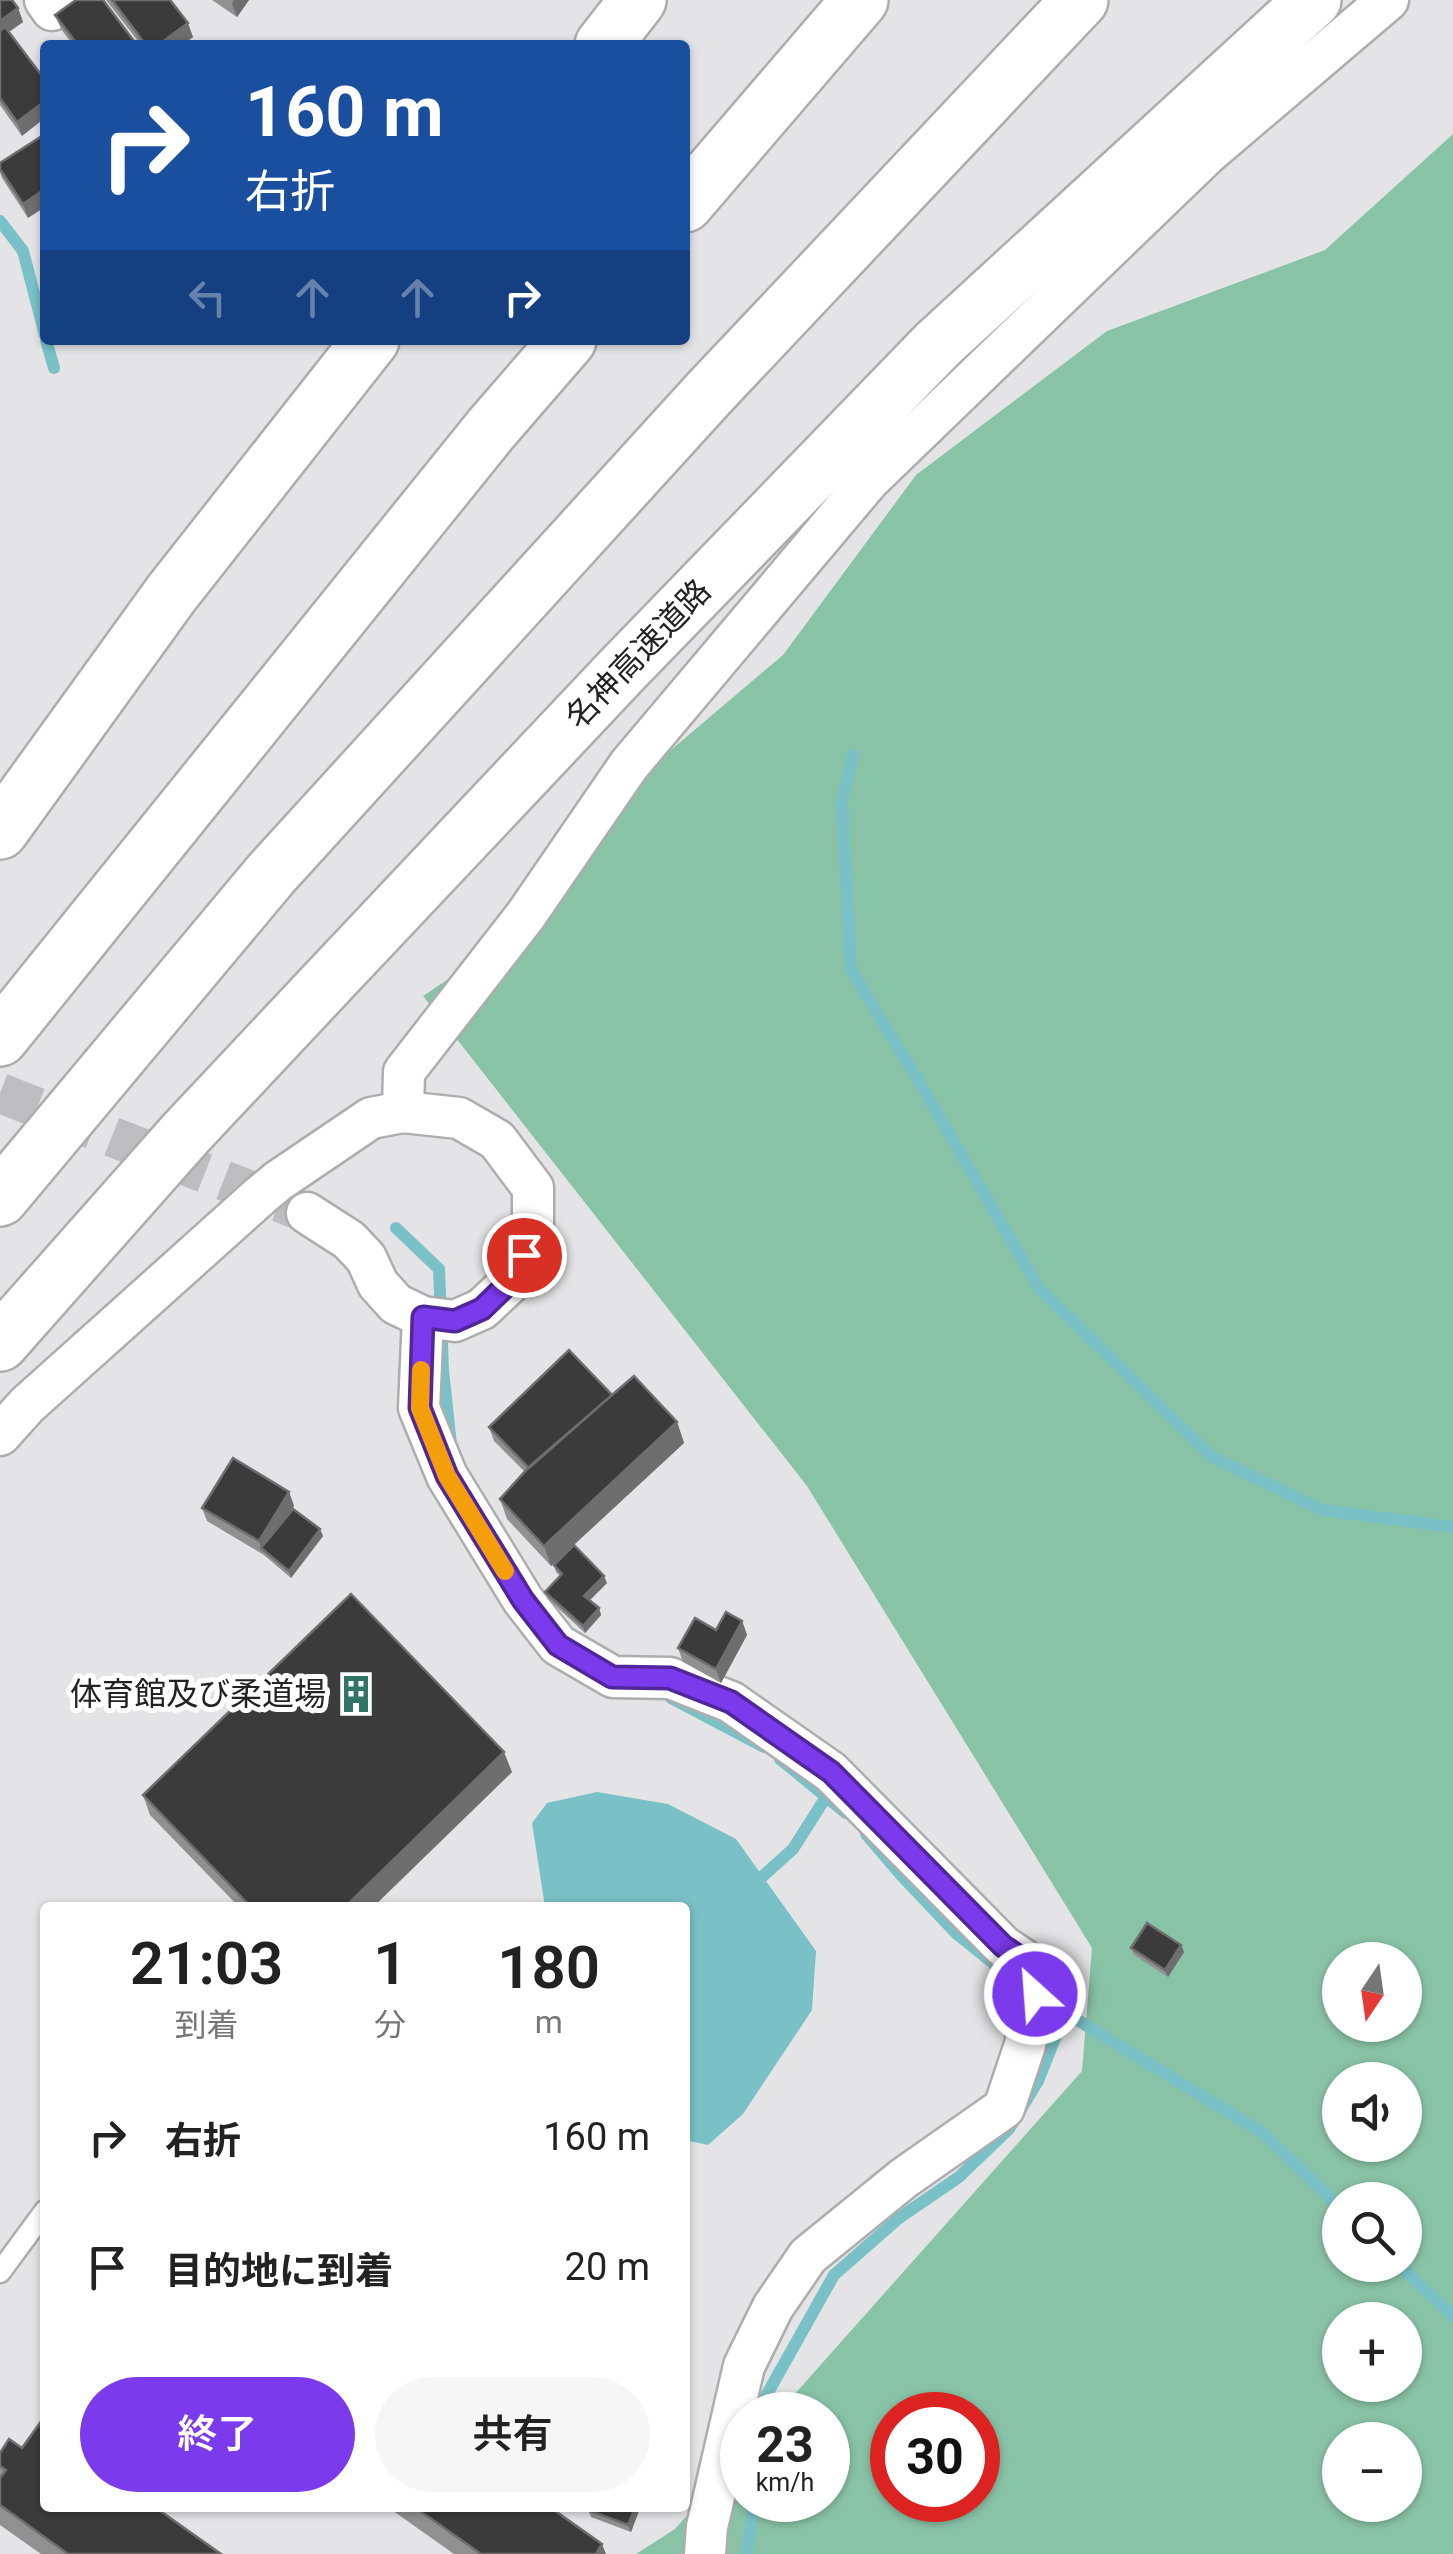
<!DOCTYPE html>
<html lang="ja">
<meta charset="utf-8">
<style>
body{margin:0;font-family:Roboto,"Noto Sans JP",sans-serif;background:#f6f6f6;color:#222;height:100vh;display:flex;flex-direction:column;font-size:38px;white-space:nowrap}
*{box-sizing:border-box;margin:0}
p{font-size:32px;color:#767676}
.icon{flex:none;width:55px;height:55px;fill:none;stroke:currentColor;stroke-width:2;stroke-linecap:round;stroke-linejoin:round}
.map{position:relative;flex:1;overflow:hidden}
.side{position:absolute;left:40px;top:1902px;width:650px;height:610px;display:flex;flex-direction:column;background:#fff;border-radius:10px;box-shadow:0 2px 8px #0004}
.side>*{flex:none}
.guide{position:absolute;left:40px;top:40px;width:650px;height:305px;border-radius:10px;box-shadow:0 2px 8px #0004;background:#1a4fa0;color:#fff;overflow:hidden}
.needle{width:65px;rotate:193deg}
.tools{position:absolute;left:1322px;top:1942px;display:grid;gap:20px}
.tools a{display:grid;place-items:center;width:100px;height:100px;border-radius:50%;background:#fff;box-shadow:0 2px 8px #0004;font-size:50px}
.speed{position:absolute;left:720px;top:2392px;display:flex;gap:20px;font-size:50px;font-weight:700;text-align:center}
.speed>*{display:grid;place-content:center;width:130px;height:130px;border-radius:50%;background:#fff;box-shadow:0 2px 8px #0004;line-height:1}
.speed small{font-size:25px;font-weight:400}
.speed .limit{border:15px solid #d22;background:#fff;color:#111}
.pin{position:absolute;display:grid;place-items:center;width:85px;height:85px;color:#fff;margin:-42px;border:5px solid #fff;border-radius:50%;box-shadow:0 2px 10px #0007}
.me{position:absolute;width:110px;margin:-55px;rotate:334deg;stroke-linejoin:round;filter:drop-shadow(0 0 8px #0008)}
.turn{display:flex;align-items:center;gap:35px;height:210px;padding:0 40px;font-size:45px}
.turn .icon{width:130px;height:130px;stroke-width:2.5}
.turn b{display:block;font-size:70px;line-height:85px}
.lanes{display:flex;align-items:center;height:95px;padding:0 40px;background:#0003;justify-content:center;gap:50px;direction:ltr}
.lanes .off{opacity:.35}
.eta{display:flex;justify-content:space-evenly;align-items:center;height:170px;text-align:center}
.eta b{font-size:60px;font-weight:600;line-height:70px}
.primary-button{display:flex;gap:20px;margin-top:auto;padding:20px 40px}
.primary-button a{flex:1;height:115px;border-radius:60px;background:#7c3aed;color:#fff;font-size:40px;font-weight:600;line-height:115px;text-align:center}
.primary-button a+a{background:#f6f6f6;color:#222}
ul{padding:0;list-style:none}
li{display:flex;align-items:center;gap:30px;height:130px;padding:0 40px}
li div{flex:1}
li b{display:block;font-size:38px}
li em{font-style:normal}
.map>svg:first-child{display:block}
</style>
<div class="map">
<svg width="1453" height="2554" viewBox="0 0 1453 2554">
<rect width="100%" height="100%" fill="#e4e4e6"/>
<path fill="#89c3a7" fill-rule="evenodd" d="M1453,134v2420h-817l39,-25 67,-77v48h86v-85h-52l306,-344 10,-123 -285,-462 -384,-490 52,-35 183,-200 125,-106 133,-180 191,-144 218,-81zM1340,1960h65v65h-65zM1340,2080h65v65h-65zM1340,2200h65v65h-65zM1340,2320h65v65h-65zM892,2415h86v85h-86zM1340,2440h65v65h-65z"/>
<path fill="#79c1c6" d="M597,1792l71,12 68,35 80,112 -4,59 -69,104 -35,31 -23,-5v-232l-140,-1 -13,-84 15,-20z"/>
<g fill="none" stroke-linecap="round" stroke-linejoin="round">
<path stroke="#79c1c6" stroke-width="12" d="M0,221l23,30 22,84
M46,340l8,28
M853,755l-11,47 9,168 73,120 114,197 174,170 110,53 131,17
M396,1228l43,41 4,101 8,75
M671,1698l93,49
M780,1759l66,54
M866,1834l36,42 55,58 66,53 240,146 77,75
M763,1876l30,-27 33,-52
M1399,2265l54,51
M764,2415l2,-19 68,-121 65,-57 60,-41 50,-48 29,-48 27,-68
M747,2554l7,-54"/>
<path stroke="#bdbdbf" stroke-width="40" stroke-dasharray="40 20" stroke-linecap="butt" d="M0,1093l307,120"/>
<g stroke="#adadae" stroke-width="25">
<path id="service" d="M0,2272l45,-61"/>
</g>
<g stroke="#adadae" stroke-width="45">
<path id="minor" d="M45,0l7,10 15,-10
M403,1112l1,-40 122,-157 103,-150 240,-285 338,-326 181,-154
M278,1181l93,-63 32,-6 56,6 38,22 36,48v44l-18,46 -33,31 -27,12 -32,-4 -27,-13 -18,-20 -12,-26 -17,-18 -42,-27
M423,1317l-4,91 28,68 76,124 35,45 55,32 57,1 61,24 100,70 172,174 31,21 1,27 -10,51 -21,63 -100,70 -96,78 -35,51 -29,59 -37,161 -2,27
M0,1435l27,-30 233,-209"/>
</g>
<g stroke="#adadae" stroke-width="60">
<path id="motorway" d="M603,45l35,-45
M685,204l175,-204
M0,831l171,-237 200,-254
M0,1038l491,-609 77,-89
M0,1198l271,-324 439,-482 370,-392
M0,1343l186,-210 138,-147 299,-317 315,-325 375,-344"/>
</g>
<use href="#service" stroke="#fff" stroke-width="20"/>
<use href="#minor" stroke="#fff" stroke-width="40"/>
<use href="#motorway" stroke="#fff" stroke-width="55"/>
<g stroke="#adadae" stroke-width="45" stroke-linecap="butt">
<path id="minor-bridge" d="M260,1196l18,-15"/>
</g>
<use href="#minor-bridge" stroke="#fff" stroke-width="40"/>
</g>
<path fill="#909091" d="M0,0l18,8 5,14 -14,10 13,104 -22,-31z
M106,0h64l23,37 -11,8h-41z
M212,0h37l-12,17z
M55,15l82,30h-64l-12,-16z
M45,134l-17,84 -26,-40 -2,-6v-9z
M612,1395l65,27 7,21 -133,123 -44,-47 -7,-20 25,-27 -31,-31 -5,-14z
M289,1492l5,14 -7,11 36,19 -32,42 -27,-23 -57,-34 -5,-13z
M554,1565l53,18 -18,18 10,7 2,7 -16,18 -37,-34 -3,-7 15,-16 -4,-4z
M742,1621l5,14 -26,48 -38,-21 -5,-14 38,-18z
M512,1772l-140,136h-132l-90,-93 -7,-20z
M1181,1945l3,7 -16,25 -34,-22 -3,-7z
M0,2453l45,55 176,46h-180l-41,-29z
M389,2508h162l55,46h-152z
M589,2508h51l-9,24 -40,-15 -3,-7z"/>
<path fill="#6e6e6f" d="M234,0h15l-12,17 -5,-13z
M18,8l5,14 -23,16v-17z
M188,23l5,14 -11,8h-24z
M45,101v17l-23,18 -5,-14z
M45,189v18l-17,11 -5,-14z
M677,1422l7,21 -133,123 -7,-20z
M289,1492l5,14 -28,46 -5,-4 -2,-7z
M320,1529l3,7 -32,42 -2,-7z
M604,1576l3,7 -21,21 -2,-8z
M599,1608l2,7 -16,18 -2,-7z
M742,1621l5,14 -26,48 -5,-14z
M504,1752l8,20 -140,136h-28z
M1181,1945l3,7 -16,25 -3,-7z
M635,2508h5l-9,24 -3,-7z
M602,2544l4,10h-10z"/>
<path fill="#3c3b3c" stroke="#6e6e6f" stroke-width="2.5" d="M0,0h12l6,8 -18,13z
M76,0h27l34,45h-59l-23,-30z
M112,0h58l18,23 -30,22h-12z
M5,27l40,53v21l-28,21 -17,-24v-67z
M45,134v55l-22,15 -23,-35v-6z
M569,1350l43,45 -83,73 -40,-41z
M634,1376l43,46 -133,124 -44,-47 30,-33z
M233,1458l56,34 -30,49 -57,-33z
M293,1509l27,20 -31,42 -28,-23z
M574,1545l30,31 -20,20 15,12 -16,18 -38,-34 17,-18 -8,-9z
M351,1594l153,158 -160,156h-92l-109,-113z
M726,1612l16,9 -26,48 -38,-21 17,-30 21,12z
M1147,1923l34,22 -16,25 -34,-22z
M45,2416v92h111l65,46h-153l-68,-49v-27l6,-8 -6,-4v-13l9,-14 13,9z
M416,2508h135l51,36 -6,10h-115z
M589,2508h46l-7,17 -40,-15z"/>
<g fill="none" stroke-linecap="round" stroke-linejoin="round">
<g stroke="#51269a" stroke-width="25">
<path id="route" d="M524,1255l-10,23 -32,31 -27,12 -32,-4 -3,91 27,68 76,124 35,45 54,32 58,1 61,24 100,70 172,174 31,21 1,27"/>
</g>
<use href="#route" stroke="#7c3aed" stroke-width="18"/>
<path stroke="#f59e0b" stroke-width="18" d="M421,1370l-1,38 27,68 58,95"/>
</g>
<defs>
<g id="building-bare" transform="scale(3)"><path d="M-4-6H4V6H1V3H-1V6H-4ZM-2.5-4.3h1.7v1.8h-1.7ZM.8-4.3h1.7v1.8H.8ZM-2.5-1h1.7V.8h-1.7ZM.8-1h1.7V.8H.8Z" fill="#317567" stroke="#fff" stroke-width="2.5" paint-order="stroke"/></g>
</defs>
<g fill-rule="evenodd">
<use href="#building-bare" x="356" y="1694"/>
</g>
<g text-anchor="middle" stroke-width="10" stroke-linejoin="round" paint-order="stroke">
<g font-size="32" fill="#222223" stroke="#fff">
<text transform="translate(638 654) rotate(-46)" y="11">名神高速道路</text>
</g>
<g font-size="32" fill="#222223" stroke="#fff" text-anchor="end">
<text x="326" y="1705">体育館及び柔道場</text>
</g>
</g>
</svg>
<div class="tools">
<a><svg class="needle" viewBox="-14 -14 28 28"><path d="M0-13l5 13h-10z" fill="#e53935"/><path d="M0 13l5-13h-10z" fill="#767676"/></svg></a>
<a><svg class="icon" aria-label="sound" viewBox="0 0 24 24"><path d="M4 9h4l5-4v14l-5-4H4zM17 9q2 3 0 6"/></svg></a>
<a><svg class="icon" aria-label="search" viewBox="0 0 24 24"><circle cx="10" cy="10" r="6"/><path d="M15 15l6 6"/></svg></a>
<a>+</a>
<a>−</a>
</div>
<div class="speed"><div>23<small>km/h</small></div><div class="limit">30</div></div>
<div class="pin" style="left:524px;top:1255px;background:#d93025"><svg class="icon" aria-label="arrive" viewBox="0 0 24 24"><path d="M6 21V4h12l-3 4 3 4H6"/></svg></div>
<svg class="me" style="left:1035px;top:1994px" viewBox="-20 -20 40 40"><circle r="17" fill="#7c3aed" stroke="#fff" stroke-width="3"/><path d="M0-11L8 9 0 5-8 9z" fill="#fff"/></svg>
<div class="guide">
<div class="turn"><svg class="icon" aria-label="right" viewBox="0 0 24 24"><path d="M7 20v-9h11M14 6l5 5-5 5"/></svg><div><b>160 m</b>右折</div></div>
<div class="lanes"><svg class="icon off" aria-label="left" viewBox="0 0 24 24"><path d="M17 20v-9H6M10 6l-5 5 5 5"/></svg><svg class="icon off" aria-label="ahead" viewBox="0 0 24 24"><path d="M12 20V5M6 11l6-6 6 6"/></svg><svg class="icon off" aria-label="ahead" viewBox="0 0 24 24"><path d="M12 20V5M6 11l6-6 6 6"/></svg><svg class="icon" aria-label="right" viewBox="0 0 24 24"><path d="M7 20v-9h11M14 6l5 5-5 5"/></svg></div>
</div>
<section class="side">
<div class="eta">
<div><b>21:03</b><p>到着</p></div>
<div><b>1</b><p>分</p></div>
<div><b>180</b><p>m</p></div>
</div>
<ul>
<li><svg class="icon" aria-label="right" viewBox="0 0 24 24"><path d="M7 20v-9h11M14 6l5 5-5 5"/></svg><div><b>右折</b></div><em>160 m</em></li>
<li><svg class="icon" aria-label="arrive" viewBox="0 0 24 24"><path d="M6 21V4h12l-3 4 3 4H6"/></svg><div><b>目的地に到着</b></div><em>20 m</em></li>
</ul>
<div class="primary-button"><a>終了</a><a>共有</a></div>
</section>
</div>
